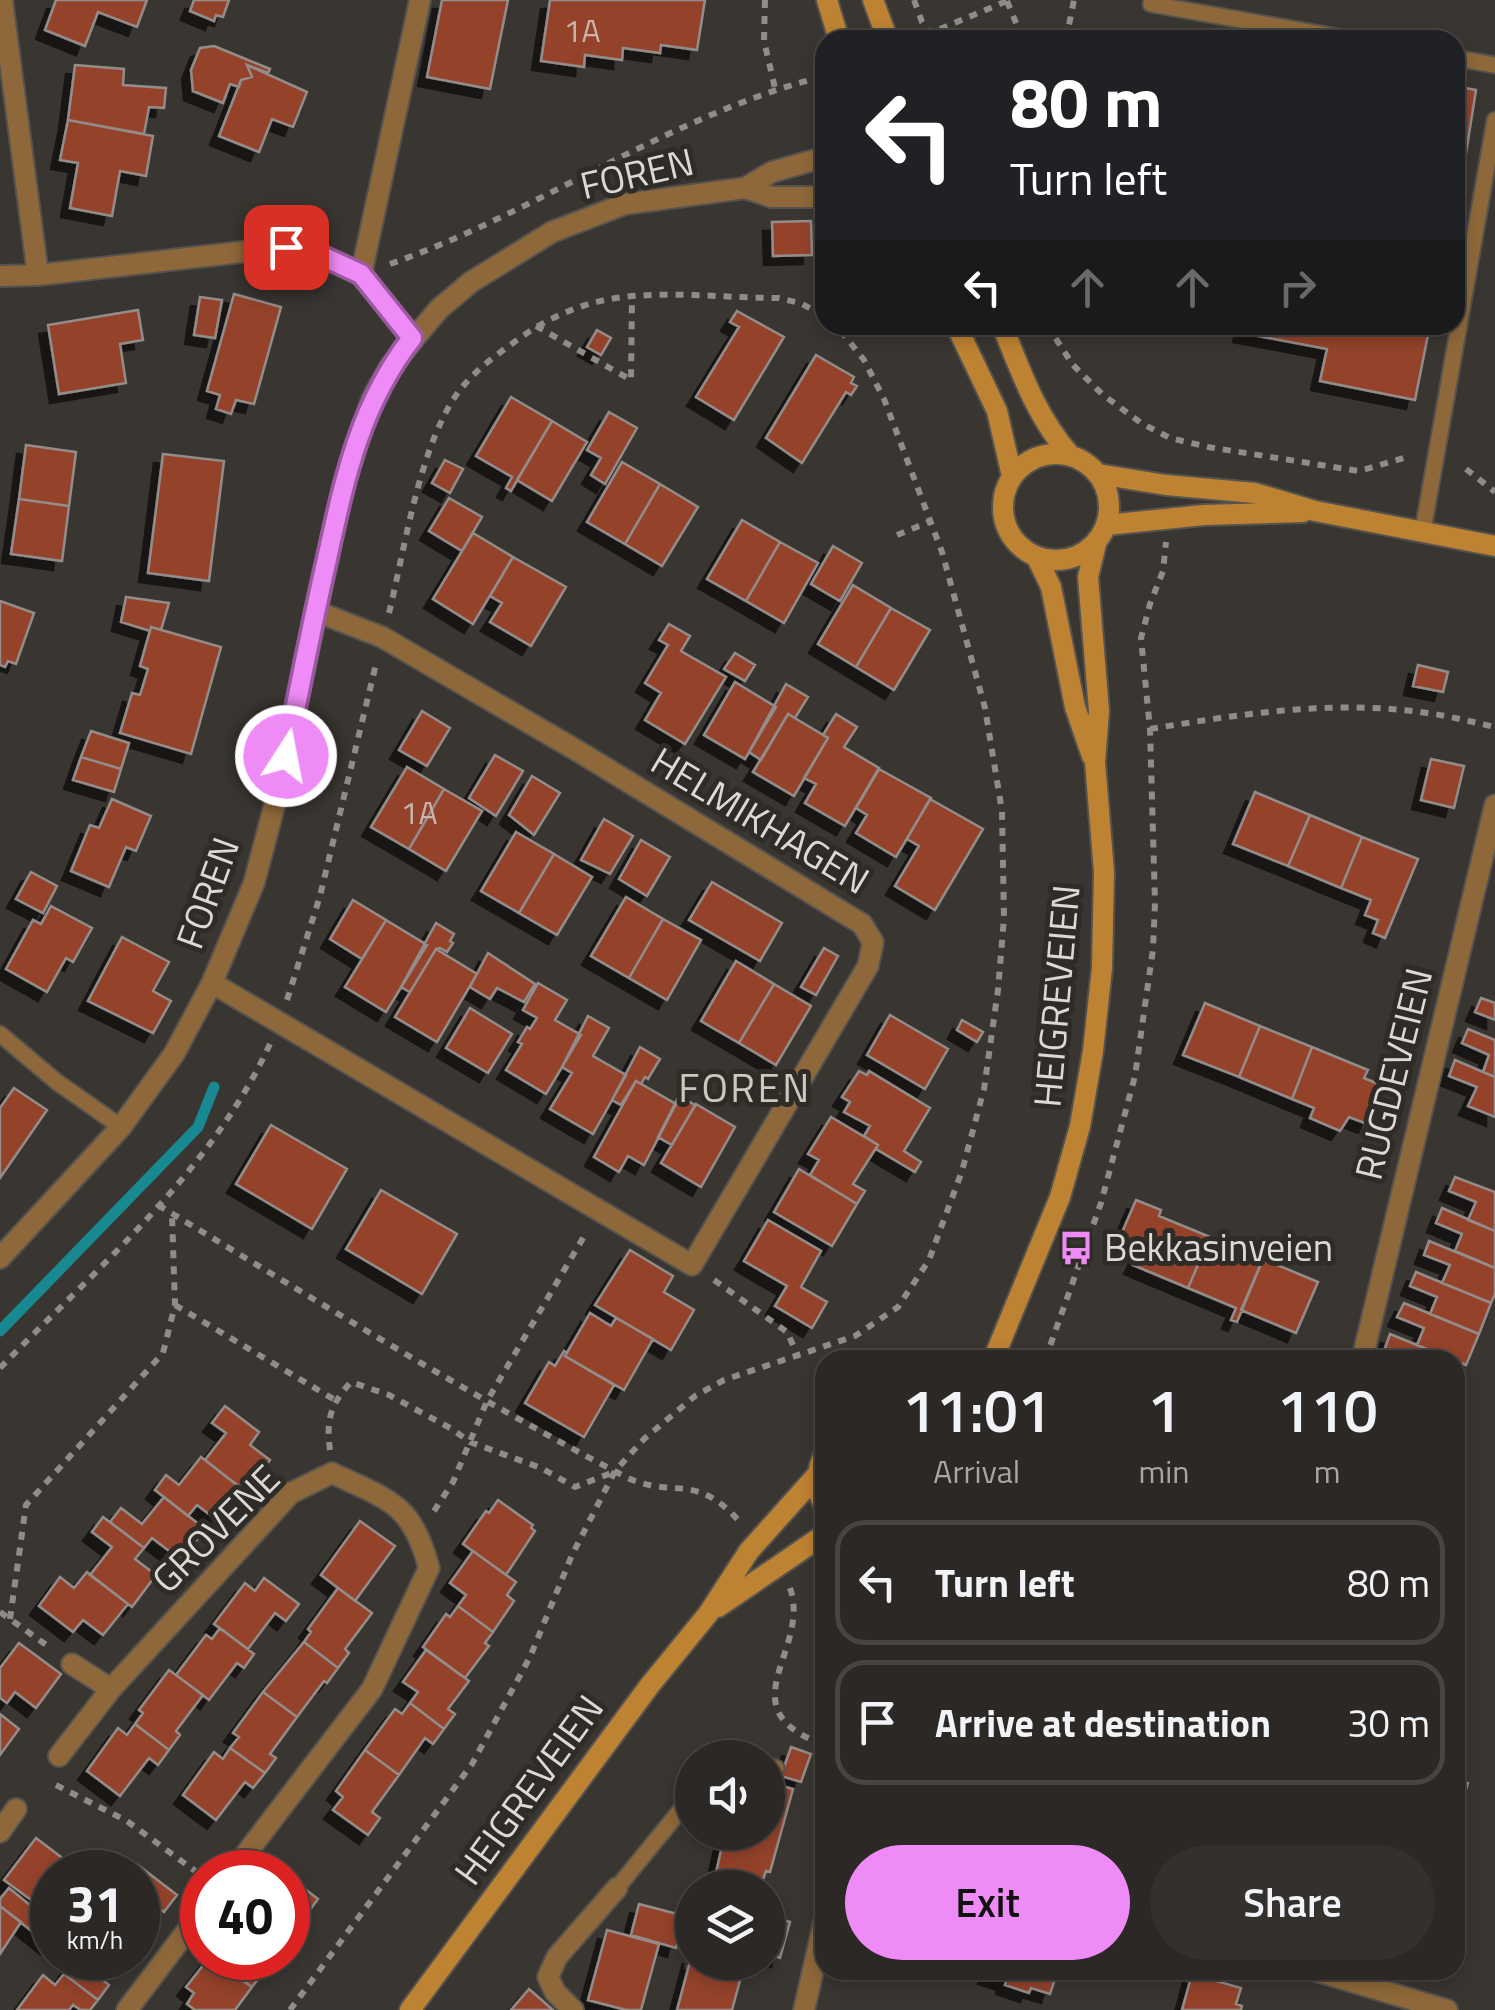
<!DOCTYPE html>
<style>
body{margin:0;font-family:"Titillium Web",sans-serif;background:#33302d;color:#f1f3f6;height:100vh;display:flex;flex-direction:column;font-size:38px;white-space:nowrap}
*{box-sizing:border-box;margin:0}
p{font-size:32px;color:#a6a6a7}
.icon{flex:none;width:55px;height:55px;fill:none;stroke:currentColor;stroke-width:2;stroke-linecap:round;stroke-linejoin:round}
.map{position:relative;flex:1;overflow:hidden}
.side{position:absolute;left:815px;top:1350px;width:650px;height:630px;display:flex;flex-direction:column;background:#2b2825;border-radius:30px;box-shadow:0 5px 15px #0003,0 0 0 2px #474442}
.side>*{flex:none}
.top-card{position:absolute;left:815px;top:30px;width:650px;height:305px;border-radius:30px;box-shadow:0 5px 15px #0003,0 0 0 2px #474442;background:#202124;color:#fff;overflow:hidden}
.controls{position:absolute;left:675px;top:1740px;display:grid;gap:20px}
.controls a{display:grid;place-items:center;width:110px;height:110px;border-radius:50%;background:#2b2825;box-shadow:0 5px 15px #0003,0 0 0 2px #474442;font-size:50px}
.speed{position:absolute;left:30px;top:1850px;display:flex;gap:20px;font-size:50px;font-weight:700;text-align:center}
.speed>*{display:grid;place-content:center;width:130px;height:130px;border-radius:50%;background:#2b2825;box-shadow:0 5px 15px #0003,0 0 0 2px #474442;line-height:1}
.speed small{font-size:25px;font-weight:400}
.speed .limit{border:15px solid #d22;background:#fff;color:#111}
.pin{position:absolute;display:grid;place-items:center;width:85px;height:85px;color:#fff;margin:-42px;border-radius:20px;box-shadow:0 5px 15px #0006}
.me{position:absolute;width:110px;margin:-55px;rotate:11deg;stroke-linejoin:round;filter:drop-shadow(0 0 8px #0008)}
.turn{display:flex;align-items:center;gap:35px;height:210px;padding:0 30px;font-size:45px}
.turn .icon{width:130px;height:130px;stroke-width:2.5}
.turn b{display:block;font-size:70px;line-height:85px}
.lanes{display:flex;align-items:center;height:95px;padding:0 30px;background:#0003;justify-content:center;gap:50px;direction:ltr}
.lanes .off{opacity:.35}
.eta{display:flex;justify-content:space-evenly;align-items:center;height:170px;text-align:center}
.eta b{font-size:60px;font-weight:600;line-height:70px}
.primary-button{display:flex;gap:20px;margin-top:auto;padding:20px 30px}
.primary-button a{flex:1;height:115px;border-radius:60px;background:#ef8bf6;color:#111;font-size:40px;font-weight:600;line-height:115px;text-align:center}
.primary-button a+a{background:#33302d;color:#f1f3f6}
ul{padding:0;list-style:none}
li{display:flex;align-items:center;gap:30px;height:125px;margin:0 20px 15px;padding:0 10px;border:5px solid #474442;border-radius:30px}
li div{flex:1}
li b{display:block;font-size:38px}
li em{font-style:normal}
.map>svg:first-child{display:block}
</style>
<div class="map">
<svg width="1495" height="2010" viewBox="0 0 1495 2010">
<defs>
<filter id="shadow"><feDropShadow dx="-9" dy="9" stdDeviation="0" flood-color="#0009"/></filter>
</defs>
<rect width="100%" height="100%" fill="#393631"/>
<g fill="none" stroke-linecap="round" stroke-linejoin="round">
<path stroke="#188891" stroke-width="11" d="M0,1331l198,-204 16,-40"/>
</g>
<path fill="#94432a" stroke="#948c8a" stroke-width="2.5" filter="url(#shadow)" d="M56,0h91l-10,27 -39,-15 -13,34 -40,-16z
M194,0h35l-6,17 -7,-2 -2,6 -24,-10z
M442,0h66l-18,89 -63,-12z
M550,0h155l-8,50 -36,-5 -1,8 -37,-5 -1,12 -37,-5 -1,12 -43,-6z
M214,46l56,23 -2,4 -21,-8 5,12 -11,3 -2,7 -9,-3 -7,19 -30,-12 -2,-21 9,-22z
M75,65l49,4 -1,16 43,3 -2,20 -15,-1 -5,27 -76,-14z
M247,65l60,27 -14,35 -21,-8 -13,33 -40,-16 22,-56 11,-3z
M1455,86l21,4 -17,108 -4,-1z
M68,120l85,16 -7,40 -26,-5 -8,45 -42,-8 8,-45 -18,-3z
M811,221l1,34 -39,1 -1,-34z
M234,294l47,13 -27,97 -18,-4 -5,14 -15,-5 4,-14 -13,-4z
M200,297l22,3 -7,38 -21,-3z
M138,310l5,30 -23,4 6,39 -67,11 -11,-69z
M737,311l47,26 -50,83 -38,-23 43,-70 -9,-5z
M1244,325h186l-15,75 -95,-19 7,-32 -85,-16z
M597,330l14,8 -10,17 -14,-8z
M816,355l38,22 -3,6 6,3 -6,9 -5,-3 -44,71 -36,-25z
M511,397l41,24 -41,70 -5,-3 6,-11 -36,-21z
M609,412l28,16 -32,56 -14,-9 10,-17 -14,-8z
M552,421l35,21 -35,59 -35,-21z
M26,445l50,7 -7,54 -50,-7z
M163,454l61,7 -15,120 -61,-8z
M445,460l18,9 -13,24 -18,-10z
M622,462l38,22 -35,60 -38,-22z
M660,484l38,23 -36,59 -37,-22z
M449,498l33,19 -20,34 -33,-20z
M19,499l50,7 -7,55 -51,-7z
M742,520l38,22 -34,59 -39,-22z
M473,533l40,24 -40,67 -40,-25z
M780,542l38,21 -34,60 -38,-22z
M833,546l29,17 -22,38 -29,-17z
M513,557l53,30 -35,59 -41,-24 12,-19 -12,-7z
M853,585l38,23 -35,59 -38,-23z
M126,597l43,6 -8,27 -10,-3 -1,4 -29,-9z
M0,601l34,12 -18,51 -8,-3 -3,6 -5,-2z
M891,608l39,22 -36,60 -38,-23z
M669,624l21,12 -9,15 45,26 -41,67 -40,-24 16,-27 -16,-10 23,-38 -9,-5z
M151,627l70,20 -30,107 -71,-21 12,-40 8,2 8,-26 -8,-3z
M735,653l20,12 -10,16 -21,-12z
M1418,665l30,7 -5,20 -30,-6z
M735,682l41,25 -31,52 -41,-24z
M786,684l22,13 -13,21 -7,-4 -27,46 -12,-8z
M422,711l28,17 -23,38 -28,-16z
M788,714l40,24 -34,58 -41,-24z
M836,714l21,13 -13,20 35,21 -34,58 -40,-23 11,-19 -12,-6 24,-40 -5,-3z
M91,731l38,12 -8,26 -40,-12z
M495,755l28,16 -27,45 -27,-18z
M81,757l40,12 -7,23 -41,-12z
M1431,759l33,7 -10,42 -33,-8z
M407,767l37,22 -35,60 -38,-22z
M879,769l52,29 -35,59 -40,-24 11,-18 -11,-7z
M532,776l28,17 -26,42 -25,-20z
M444,789l38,22 -36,60 -37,-22z
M1255,792l55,23 -22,51 -55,-22z
M112,799l39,17 -15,35 -10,-4 -17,40 -38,-16 19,-46 9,3z
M930,799l53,30 -48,81 -40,-24 24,-40 -12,-7z
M1310,815l52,22 -21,51 -53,-22z
M604,819l29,17 -23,38 -29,-14z
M516,832l38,22 -35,59 -38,-22z
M1362,837l56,22 -33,79 -12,-5 5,-13 -13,-5 6,-15 -30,-12z
M641,840l29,17 -23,39 -28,-17z
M554,854l38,23 -35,58 -38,-22z
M31,872l26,14 -14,27 -27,-14z
M712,882l70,41 -22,38 -71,-41z
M626,897l37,22 -34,59 -38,-22z
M353,900l33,20 -24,39 -32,-20z
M51,906l41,22 -19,34 -7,-4 -19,34 -41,-23 27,-49 8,4z
M663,919l38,21 -34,60 -38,-22z
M386,920l41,25 -41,67 -41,-25z
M436,923l18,11 -4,7 3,2 -6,9 -7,-4 -4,1 -26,43 -9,-5z
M122,937l47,25 -16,29 18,10 -18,32 -65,-32z
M824,948l14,8 -22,39 -15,-8z
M436,949l41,25 -40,68 -42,-25z
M488,953l47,31 -11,18 -27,-14 -7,11 -20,-12z
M736,961l38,23 -35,59 -38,-22z
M538,983l29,17 -12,20 26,15 -35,59 -40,-24 16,-26 -4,-2 9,-15 3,2 7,-11 -14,-8z
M774,984l37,22 -35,59 -37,-22z
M1481,998l14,5v17l-20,-8z
M1205,1003l55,23 -21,51 -56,-22z
M470,1008l42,26 -24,39 -42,-25z
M890,1015l58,34 -23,40 -58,-34z
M588,1016l21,12 -16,28 33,19 -33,59 -43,-25 22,-36 -10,-6z
M962,1020l21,12 -6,10 -20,-12z
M1260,1026l52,21 -20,52 -53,-22z
M1468,1029l27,11v37l-12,-5 6,-17 -27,-12z
M640,1047l20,12 -12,20 -3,-2 -4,7 -5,-3 -15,24 -9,-5z
M1312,1047l56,23 -4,8 19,8 -16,38 -18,-7 -9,14 -30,-13 4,-10 -22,-9z
M1455,1060l40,17v40l-27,-11 9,-19 -28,-11z
M859,1071l8,4 2,-4 61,37 -26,43 17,11 -6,10 -39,-23 2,-4 -14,-9 6,-10 -26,-14 6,-10 -8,-5z
M636,1081l40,23 -32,61 -16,-9 -9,16 -25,-15z
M14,1088l33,22 -47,68v-70z
M679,1096l16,9 -23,40 -14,-8z
M696,1104l39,23 -34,60 -40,-24z
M831,1117l47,28 -25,39 12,7 -8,13 -47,-29 9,-15 -11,-6z
M271,1125l76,44 -35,60 -76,-45z
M799,1169l58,35 -25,42 -58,-34z
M1455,1177l40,15v39l-27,-11 8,-18 -27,-11z
M381,1190l76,44 -35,60 -76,-45z
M1136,1200l25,10 -2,6 51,21 -22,51 -55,-23 9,-19 -22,-9z
M1442,1208l53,23v37l-40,-17 7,-17 -26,-11z
M768,1220l53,31 -20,36 26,15 -15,26 -37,-22 12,-20 -43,-25z
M1210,1237l53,22 -26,63 -6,-2 5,-12 -48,-20z
M1429,1241l66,27v26l-4,9 -49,-20 8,-18 -26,-10z
M630,1250l43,26 -9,16 30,18 -23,40 -76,-45z
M1263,1259l55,23 -22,51 -55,-23z
M1416,1272l75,31 -12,31 -49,-20 7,-17 -27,-11z
M1404,1303l75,31 -13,31 -49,-20 7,-17 -27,-11z
M590,1313l21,13 5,-8 37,21 -29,51 -59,-34z
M1390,1334l27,11 36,15h-43l-25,-12z
M564,1351l3,2 -2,3 49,29 -30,52 -59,-34 24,-41 6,4z
M225,1406l34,26 -9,13 20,15 -24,32 -41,-32 21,-27 -14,-10z
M201,1457l41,32 -24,32 -21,-16 -9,11 -33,-26 11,-15 13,10z
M164,1497l41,32 -24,31 -29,-22 -8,10 -34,-26 11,-14 21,16z
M498,1500l35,25 -2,3 4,3 -29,44 -43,-31 23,-33 3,2z
M103,1517l41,31 -9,11 21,16 -24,32 -42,-32 22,-28 -20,-15z
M360,1521l35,25 -40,55 -34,-26z
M473,1551l43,31 -9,13 7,6 -21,31 -35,-26 8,-11 -16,-12z
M87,1572l41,32 -25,31 -20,-15 -10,12 -34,-26 21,-29 14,11z
M264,1578l35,26 -13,17 -11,-8 -27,36 -34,-25 31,-41 10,8z
M338,1588l34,25 -27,36 4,4 -11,15 -34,-26 7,-10 -3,-3z
M458,1606l35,26 -8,11 4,3 -24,32 -42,-31 23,-33 4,3z
M220,1628l34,26 -10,14 -7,-5 -28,37 -33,-25 30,-40 6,4z
M304,1642l34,26 -11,15 -3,-2 -27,36 -34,-25z
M19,1643l42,31 -25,34 -21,-16 -8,11 -7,-5v-30z
M426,1650l43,31 -21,28 7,5 -11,15 -34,-26 8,-11 -15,-10z
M169,1670l34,25 -27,36 4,4 -11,15 -34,-26 8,-11 -4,-3z
M263,1692l34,25 -27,37 6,4 -11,15 -35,-25 9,-11 -6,-4z
M410,1703l34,26 -11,15 -8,-6 -26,37 -34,-25 30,-41 7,5z
M0,1714l19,15 -19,26z
M135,1724l34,26 -11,15 -9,-7 -29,38 -33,-25 31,-43 9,7z
M791,1747l20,7 -10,28 -20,-6z
M230,1748l35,25 -12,15 -8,-6 -29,38 -33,-25 31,-43 9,7z
M365,1750l34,25 -27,37 8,6 -12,17 -35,-25 10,-13 -7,-6z
M768,1773l10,3 -2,8 17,5 -23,83 -4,-1 -6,17h-24l-22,-6 11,-50h43z
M1455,1779l13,4 -8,25 -4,-1 -1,4z
M36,1838l33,25 -7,9h-10v14l-14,19 -34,-25z
M138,1865l39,30 -13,17 -14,-10 -12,17v-47h-6z
M288,1876l30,23 -22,30 7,5 -11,15 -4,-3z
M9,1888l43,35v17l-3,5 -49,-39v-7z
M639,1904l46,12 -9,32 -45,-13z
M0,1906l21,16 -21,32z
M768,1916l22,6 -10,36 -12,-4z
M607,1930l52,14 -18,66h-15l-38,-10z
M692,1954v8h53l-13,48h-55z
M65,1958h44l-13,17 13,10 -11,15 -34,-26 8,-11z
M209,1958l43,29 -17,23h-40l-8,-6 7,-11 -8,-6z
M214,1958h71l-5,6 -7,-5 -21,28z
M988,1970h70l-8,24 -19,-6 -2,5 -24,-8 1,-4 -19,-6z
M64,1974l34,26 -8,10h-9l-8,-5 -4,5h-52l26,-35 12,10z
M1192,1974l49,14 -5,16 6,2 -1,4h-59z
M529,1989l24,21h-42z"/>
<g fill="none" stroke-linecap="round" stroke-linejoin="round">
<g stroke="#56534f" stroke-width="19">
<path id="service" d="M1151,4l204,36
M1455,58l40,7
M1423,530l72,-410
M0,1034l57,48 64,45
M768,1766l8,2
M617,1888l75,-92"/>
</g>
<g stroke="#56534f" stroke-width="24">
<path id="minor" d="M2,0l36,275
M0,276l38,-1 248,-28 36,9 39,19
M412,337l-51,-62 59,-275
M212,983l480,282 176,-299 5,-24 -11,-18 -286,-174 -194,-113 -67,-26
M1362,1360l133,-555
M72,1664l39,25
M59,1756l52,-67 180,-196 41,-20c57,27 80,30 97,95l-57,121 -140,183
M0,1832l16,-23
M1313,1970l134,40
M127,2010l75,-99
M573,2010l-18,-18 -7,-15 9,-20 60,-69
M804,2010l21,-92"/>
</g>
<g stroke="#56534f" stroke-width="24">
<path id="tertiary" d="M745,188l27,9h53
M0,1258l121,-131 53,-73 38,-71 42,-100 24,-91 65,-305 29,-88 18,-32 49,-58 32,-27 81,-50 73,-28 120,-16 27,-16 53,-15"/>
</g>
<g stroke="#56534f" stroke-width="24">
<path id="secondary" d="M827,0l12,40
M873,0l15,40
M956,325l41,86 15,65
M1002,325c19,47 34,91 68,130
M1003 507a53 53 0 1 1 106 0a53 53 0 1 1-106 0Z
M1098,474l68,11 89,8 60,18 180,35
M1106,525l98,-10 99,-3
M1036,556l15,31 24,120 17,49
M993,1360l67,-163 20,-71 13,-75 9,-83 2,-96 -9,-110 4,-51 -11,-134 9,-37
M825,1453c-10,19 -10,36 0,54
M718,1607l107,-73
M410,2010l240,-325 58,-71 41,-63 68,-76"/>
</g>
<path stroke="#8f8d89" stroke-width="6" stroke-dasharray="8 8" stroke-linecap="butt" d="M765,0l-1,41 11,47
M914,0l8,22 13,18
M1007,1l16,39
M940,29l67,-28
M1066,40l8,-40
M390,264c149,-52 281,-150 435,-188
M1047,325l26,40 29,29 39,29 29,15 38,9 151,24 45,-13
M536,326l95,54 1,-84
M1466,469l29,23
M897,535l34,-14
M389,613c16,-65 30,-165 68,-219 15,-21 35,-36 56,-51 36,-27 74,-43 119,-47 48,-4 98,2 146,2l22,5 25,13
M1150,729c91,-15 184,-30 277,-16 23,3 45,9 68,14
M287,1000l33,-104 56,-232
M158,1205c154,93 307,188 466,271 49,25 69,-6 115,45
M714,1280l73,52 10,22
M175,1305l160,95
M1045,1360l56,-157 34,-127 18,-127 2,-46 -5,-174 -9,-91 9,-34 13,-33 3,-29
M0,1368c97,-100 211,-196 270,-324
M330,1450c-4,-30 0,-45 21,-68l38,13 63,34 18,13 71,26 34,19 39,-15
M434,1511l19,-29 34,-81 99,-168
M790,1588c22,63 -67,121 35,157
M0,1612l52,37
M10,1619l16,-114 137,-152 12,-48 -3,-91
M56,1785l71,36 75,55
M290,2010l182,-246 58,-107 42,-102 43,-84 29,-32 51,-43 29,-16 131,-44 43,-29 31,-47 33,-89 22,-82 14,-99 6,-72 -2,-107 -17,-103 -43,-156 -58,-153 -20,-39 -28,-35"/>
<use href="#service" stroke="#8e683a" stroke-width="15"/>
<use href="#minor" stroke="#8e683a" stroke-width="20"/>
<use href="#tertiary" stroke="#8e683a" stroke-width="20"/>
<use href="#secondary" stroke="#be8233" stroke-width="20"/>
</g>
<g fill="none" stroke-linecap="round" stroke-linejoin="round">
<g stroke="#9b5aa0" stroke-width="25">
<path id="route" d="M286,756c13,-66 26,-132 41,-197 18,-82 33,-154 85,-221l-51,-64 -39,-18 -36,-9"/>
</g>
<use href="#route" stroke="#ef8bf6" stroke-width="18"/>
</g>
<defs>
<g id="bus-bare" transform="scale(2.7)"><path d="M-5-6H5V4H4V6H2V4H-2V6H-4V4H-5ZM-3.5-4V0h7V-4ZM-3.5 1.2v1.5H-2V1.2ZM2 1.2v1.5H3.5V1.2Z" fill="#ef8bf6" stroke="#2f2c27" stroke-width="2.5" paint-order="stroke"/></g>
</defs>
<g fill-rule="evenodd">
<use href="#bus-bare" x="1076" y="1248"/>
</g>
<g text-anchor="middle" stroke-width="10" stroke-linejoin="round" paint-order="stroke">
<g font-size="32" fill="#c8b4aa">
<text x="582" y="42">1A</text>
<text x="419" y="824">1A</text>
</g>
<g font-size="38" fill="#dad9d5" stroke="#2f2c27">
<text transform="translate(637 174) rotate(-13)" y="13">FOREN</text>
<text transform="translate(760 821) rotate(31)" y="13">HELMIKHAGEN</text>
<text transform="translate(208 893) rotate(-70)" y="13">FOREN</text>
<text transform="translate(1057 996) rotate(-85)" y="13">HEIGREVEIEN</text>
<text transform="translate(1394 1074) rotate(-76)" y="13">RUGDEVEIEN</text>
<text transform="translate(216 1529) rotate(-45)" y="13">GROVENE</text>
<text transform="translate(529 1790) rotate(-54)" y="13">HEIGREVEIEN</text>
</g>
<g font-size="38" fill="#dad9d5" stroke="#2f2c27" text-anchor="start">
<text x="1104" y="1261">Bekkasinveien</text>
</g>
<g font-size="40" letter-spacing="2.5" fill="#cbc7c1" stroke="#2f2c27">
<text x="745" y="1102">FOREN</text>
</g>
</g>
</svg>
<div class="controls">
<a><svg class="icon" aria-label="sound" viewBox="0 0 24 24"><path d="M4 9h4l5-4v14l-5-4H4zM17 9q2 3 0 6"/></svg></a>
<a><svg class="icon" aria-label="layers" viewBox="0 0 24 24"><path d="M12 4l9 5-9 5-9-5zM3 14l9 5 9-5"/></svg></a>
</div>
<div class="speed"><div>31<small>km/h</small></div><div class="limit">40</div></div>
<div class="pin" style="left:286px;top:247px;background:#d93025"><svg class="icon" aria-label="arrive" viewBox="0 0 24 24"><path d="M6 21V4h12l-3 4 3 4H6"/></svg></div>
<svg class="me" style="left:286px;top:756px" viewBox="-20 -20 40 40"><circle r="17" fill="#ef8bf6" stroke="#fff" stroke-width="3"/><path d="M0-11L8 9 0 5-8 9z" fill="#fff"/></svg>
<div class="top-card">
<div class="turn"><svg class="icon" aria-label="left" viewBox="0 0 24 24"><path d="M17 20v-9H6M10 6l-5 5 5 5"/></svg><div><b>80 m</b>Turn left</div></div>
<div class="lanes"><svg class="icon" aria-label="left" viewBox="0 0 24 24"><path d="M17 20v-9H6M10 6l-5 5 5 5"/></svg><svg class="icon off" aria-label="ahead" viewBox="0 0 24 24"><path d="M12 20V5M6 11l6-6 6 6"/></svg><svg class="icon off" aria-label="ahead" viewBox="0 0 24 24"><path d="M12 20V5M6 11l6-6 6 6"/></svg><svg class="icon off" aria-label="right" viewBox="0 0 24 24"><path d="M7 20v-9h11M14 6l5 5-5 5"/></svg></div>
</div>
<section class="side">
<div class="eta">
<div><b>11:01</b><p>Arrival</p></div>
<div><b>1</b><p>min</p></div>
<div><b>110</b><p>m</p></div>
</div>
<ul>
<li><svg class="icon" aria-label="left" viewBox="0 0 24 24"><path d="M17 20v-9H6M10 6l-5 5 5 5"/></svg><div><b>Turn left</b></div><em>80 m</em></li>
<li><svg class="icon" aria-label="arrive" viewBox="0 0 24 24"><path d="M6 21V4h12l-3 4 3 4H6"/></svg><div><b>Arrive at destination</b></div><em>30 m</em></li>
</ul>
<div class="primary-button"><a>Exit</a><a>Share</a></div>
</section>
</div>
